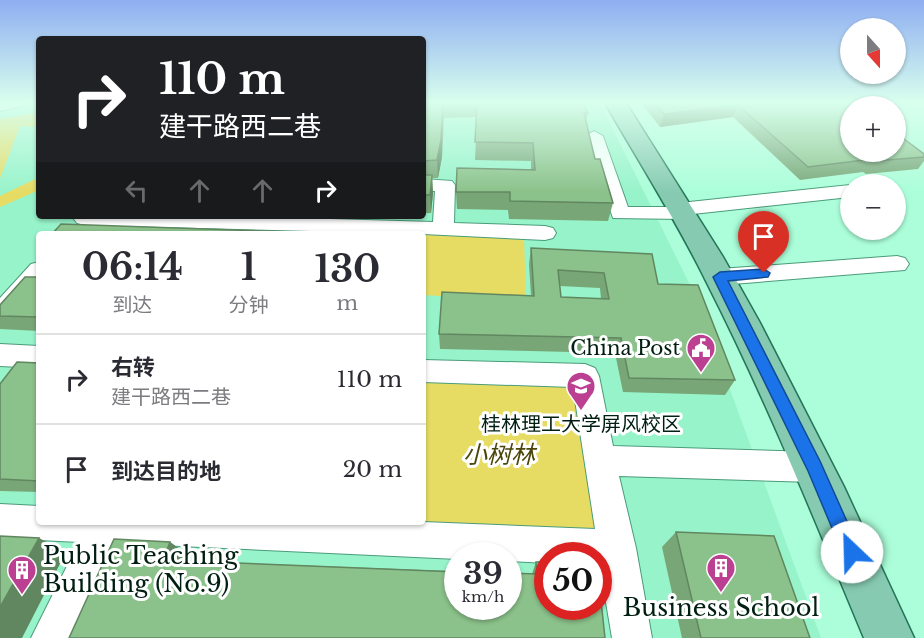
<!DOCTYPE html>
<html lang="zh">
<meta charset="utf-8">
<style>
body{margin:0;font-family:"Libre Baskerville","Noto Sans SC",serif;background:#f2f2f3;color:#2b2b33;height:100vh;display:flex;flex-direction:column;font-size:22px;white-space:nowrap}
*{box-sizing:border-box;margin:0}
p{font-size:20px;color:#7c7c81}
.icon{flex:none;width:33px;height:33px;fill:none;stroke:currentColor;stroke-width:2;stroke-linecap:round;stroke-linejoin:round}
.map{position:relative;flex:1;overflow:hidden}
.drawer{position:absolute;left:36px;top:231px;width:390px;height:294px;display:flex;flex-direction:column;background:#fff;border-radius:6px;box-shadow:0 2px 4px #0004}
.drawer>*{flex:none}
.guide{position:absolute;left:36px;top:36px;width:390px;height:183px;border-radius:6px;box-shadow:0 2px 4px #0004;background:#202124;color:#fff;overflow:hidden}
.needle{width:39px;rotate:159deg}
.controls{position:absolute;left:840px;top:18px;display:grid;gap:12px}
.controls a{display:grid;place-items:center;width:66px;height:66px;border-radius:50%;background:#fff;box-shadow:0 2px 4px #0004;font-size:30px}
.speed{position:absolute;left:444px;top:542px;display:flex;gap:12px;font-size:30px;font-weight:700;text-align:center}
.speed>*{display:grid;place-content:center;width:78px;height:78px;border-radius:50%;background:#fff;box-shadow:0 2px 4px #0004;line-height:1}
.speed small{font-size:15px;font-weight:400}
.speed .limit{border:9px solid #d22;background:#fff;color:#111}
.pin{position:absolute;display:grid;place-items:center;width:51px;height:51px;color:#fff;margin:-62px -26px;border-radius:50% 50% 50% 0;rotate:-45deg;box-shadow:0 0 6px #0007}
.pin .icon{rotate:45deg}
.me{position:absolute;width:66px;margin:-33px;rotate:336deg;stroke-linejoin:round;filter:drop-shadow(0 0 4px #0008)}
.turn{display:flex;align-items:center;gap:21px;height:126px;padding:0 24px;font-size:27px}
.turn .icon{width:78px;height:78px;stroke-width:2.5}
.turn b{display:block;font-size:42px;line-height:51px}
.lanes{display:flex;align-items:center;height:57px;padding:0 24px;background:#0003;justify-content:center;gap:30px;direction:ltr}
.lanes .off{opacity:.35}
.eta{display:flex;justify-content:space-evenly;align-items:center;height:102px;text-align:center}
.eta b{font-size:36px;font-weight:700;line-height:42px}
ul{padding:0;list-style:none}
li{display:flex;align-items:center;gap:18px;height:90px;padding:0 24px;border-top:2px solid #e1e1e2}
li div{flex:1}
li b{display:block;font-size:22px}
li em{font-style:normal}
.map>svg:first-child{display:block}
</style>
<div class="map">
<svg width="924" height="638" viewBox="0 0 924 638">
<rect width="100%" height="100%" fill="#abfed9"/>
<path fill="#97f3ca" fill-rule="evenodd" d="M0,103h39v113h384v-113h177l97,196 124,339h-821zM39,234h384v288h-384zM458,555h50v51h-50zM548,555h50v51h-50z"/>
<path fill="#e6dc64" d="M39,112v15l-19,-1 -20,52v-59z
M39,177v13l-39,17v-11z
M323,228l201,7 2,66 -103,-6v-61h-102z
M423,377l155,6 20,152 -175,-13z"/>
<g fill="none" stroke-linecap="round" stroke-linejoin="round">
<g stroke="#4a9c7a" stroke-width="2">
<path id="minor" d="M0,103h23l-2,3 -21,5z
M594,131l9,5 25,71h43l9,-4 170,-18v12l-157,17 -10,5 -70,-1 -28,-82z
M423,179l29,2 3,4 -1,38 91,3 8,2 3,5 -3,5 -8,2 -122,-6 -339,-9 -7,-2 -4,-5 156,-2 204,6 2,-31h-12z
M897,256l8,2 4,6 -4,6 -185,15 -8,-2 -4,-6 4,-6 8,-2z
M39,262v24l-30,36 -9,2v-26l31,-34z
M0,344l39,2v22l-39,-2z
M423,360l162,4 10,4 4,8 14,70 201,6 11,4 5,11 -5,11 -11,4 -195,-6 17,72 16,90h-40l-14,-83h-50v8l-40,-2v-6h-50v4l-343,-16 -44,95h-40l48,-96 -79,-4v-34l39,2v16h384l172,7 -22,-142 -150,-5z"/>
</g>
<g stroke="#237658" stroke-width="3">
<path id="major" d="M605,103h21l97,154 37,66 84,164 70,151h-50c-50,-120 -99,-241 -158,-357 -30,-61 -67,-119 -101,-178z"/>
</g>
<use href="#minor" fill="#fff" fill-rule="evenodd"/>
<use href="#major" fill="#86cab1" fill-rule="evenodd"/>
</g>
<path fill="#78a677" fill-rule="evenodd" d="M423,103h160l5,10 -2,8 9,38 18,44 -5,18 -99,-2 -1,-9 -51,-1 -1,-17 75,-22v-9l-56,-1 2,-43 -33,1 -2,39 -4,21h-6l1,15 -2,20h-8z
M641,103h204l79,51v7l-6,8 -52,5 -3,-2 -63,8 -67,-63 -73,10z
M358,216h63v2h-63z
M531,248l127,36 77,96 -10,15 -102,-3 -8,-39 -175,-4 -1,-15 92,-38 -2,-32zM560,286l40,2 1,11 -40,-2z
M39,277v54l-39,-2v-24z
M39,363v129l-39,-1v-107z
M676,532l134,106h-128l-20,-91z
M170,542l19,14 -2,5 345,13 4,-12 12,44 -479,32z"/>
<path fill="#618761" d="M443,103l-1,54 -4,21 -1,-18z
M738,105l-5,12 -73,10 4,-13z
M432,175l1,18 -2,20 -1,-18z
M39,538l27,14 -44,86h-22v-31z
M170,542l19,14 -7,18 -19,-14z"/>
<path fill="#8bc18a" stroke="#618761" stroke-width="1.5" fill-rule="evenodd" d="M423,103h20l-2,37 -4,20 -14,1z
M477,103h106l5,10h-4l11,46h5l13,44 -103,-2v-9h-54l1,-24 78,2 -2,-27 -58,-1z
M655,103h199l4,3h-8v46h46v-19l28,21v3l-49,4 -3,-2 -64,8 -70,-62 -74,9z
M423,175h9l-2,20h-7z
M61,224l233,8v2h-242z
M531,248l121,6 6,30 40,1 37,95 -106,-2 -8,-40 -182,-4 3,-42 92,4zM558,270l46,3 5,26 -48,-2z
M25,277h14v40l-39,-1v-11z
M17,362l22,1v118l-39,-2v-95z
M676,532l98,4 36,102h-109z
M0,536l39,2 -39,69z
M114,539l56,3 -7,18 295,12v34h50v-33l29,1 -1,-12h12v44h50v-34l7,66h-536z"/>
<linearGradient id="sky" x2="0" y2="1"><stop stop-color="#8eaef1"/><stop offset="0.53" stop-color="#d9ffee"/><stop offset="1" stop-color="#d9ffee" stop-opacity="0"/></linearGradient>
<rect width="924" height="193" fill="url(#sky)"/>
<path fill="#1a73e8" stroke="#114b97" stroke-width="1.5" d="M764,269l6,4 -2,4 -40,4 92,180 38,85 3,6 -3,7 -6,3 -7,-3 -37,-88 -95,-194 7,-5z"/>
<defs>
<g id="civic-pin" transform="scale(1.5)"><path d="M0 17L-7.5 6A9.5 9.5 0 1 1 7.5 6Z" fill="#bc4091" stroke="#fff"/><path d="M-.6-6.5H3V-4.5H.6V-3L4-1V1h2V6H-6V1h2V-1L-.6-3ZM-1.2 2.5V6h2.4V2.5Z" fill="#fff"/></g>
<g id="university-pin" transform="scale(1.5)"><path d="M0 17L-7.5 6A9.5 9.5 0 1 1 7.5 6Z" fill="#bc4091" stroke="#fff"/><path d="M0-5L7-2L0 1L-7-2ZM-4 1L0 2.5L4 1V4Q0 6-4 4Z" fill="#fff"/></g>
<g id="building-pin" transform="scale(1.5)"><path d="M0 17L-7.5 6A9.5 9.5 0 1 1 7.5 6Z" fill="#bc4091" stroke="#fff"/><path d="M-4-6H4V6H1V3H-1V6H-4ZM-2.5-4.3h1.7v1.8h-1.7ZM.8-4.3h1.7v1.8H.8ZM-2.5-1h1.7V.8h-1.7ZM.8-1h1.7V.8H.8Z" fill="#fff"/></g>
</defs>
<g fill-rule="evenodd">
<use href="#civic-pin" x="701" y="348"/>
<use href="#university-pin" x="581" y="386"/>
<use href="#building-pin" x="721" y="568"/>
<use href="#building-pin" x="22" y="570"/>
</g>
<g text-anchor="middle" stroke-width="6" stroke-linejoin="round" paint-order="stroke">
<g font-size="20" fill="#001e12" stroke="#fff" text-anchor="end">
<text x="680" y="355">China Post</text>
<text x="581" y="431" text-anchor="middle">桂林理工大学屏风校区</text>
</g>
<g font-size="24" font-style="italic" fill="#4a4509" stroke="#fff">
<text x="499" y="463">小树林</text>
</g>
<g font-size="24" fill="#001e12" stroke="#fff" text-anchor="start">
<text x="43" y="564">Public Teaching<tspan x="43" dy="28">Building (No.9)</tspan></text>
<text x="721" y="616" text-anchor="middle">Business School</text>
</g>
</g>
</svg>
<div class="controls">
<a><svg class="needle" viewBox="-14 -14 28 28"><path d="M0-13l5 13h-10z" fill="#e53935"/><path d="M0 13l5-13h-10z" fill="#7c7c81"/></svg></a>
<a>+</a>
<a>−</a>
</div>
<div class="speed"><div>39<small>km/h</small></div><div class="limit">50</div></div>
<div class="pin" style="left:764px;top:273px;background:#d93025"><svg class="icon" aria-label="arrive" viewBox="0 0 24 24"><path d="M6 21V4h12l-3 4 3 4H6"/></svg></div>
<svg class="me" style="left:852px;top:552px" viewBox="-20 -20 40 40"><circle r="19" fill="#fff"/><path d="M0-13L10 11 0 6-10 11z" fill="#1a73e8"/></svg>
<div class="guide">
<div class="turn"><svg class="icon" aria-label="right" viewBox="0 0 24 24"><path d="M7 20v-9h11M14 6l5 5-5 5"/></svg><div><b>110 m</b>建干路西二巷</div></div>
<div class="lanes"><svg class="icon off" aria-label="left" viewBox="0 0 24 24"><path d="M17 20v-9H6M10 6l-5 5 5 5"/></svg><svg class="icon off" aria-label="ahead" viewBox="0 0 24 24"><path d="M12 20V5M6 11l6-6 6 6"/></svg><svg class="icon off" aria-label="ahead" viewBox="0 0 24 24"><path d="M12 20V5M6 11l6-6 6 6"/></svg><svg class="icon" aria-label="right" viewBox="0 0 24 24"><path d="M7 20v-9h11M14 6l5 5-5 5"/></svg></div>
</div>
<section class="drawer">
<div class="eta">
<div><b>06:14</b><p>到达</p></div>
<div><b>1</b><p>分钟</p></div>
<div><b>130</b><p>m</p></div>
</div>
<ul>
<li><svg class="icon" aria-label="right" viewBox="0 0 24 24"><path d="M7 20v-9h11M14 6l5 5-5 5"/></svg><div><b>右转</b><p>建干路西二巷</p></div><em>110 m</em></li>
<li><svg class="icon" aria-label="arrive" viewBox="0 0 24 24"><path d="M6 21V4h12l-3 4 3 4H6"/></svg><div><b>到达目的地</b></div><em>20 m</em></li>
</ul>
</section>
</div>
